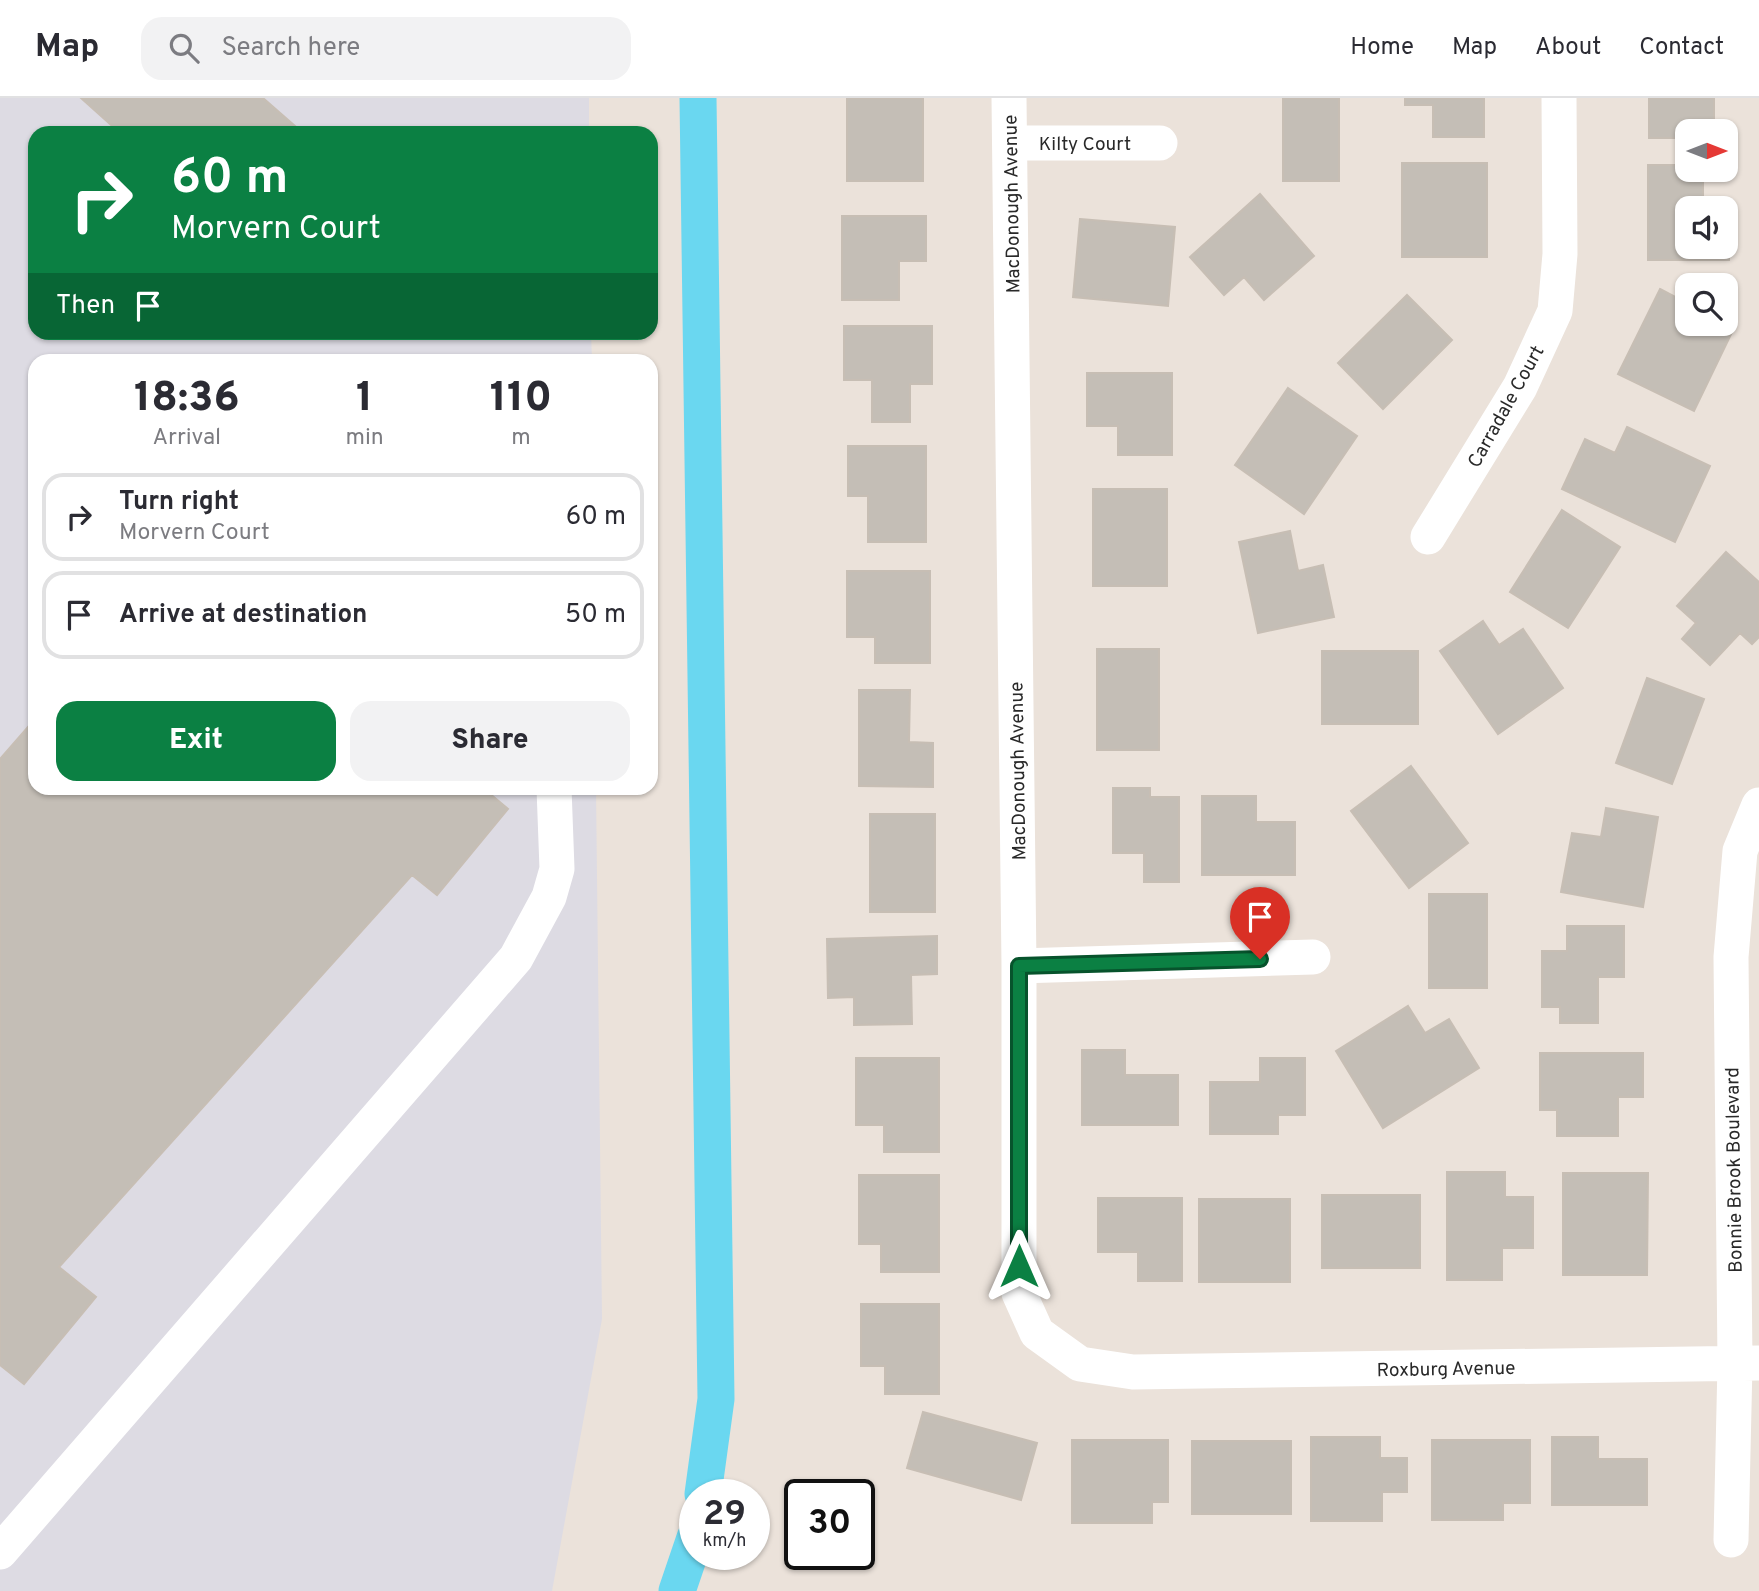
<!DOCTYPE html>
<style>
body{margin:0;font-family:Overpass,sans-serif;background:#f2f2f3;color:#2b2b33;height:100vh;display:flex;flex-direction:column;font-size:26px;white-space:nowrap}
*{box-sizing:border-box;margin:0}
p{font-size:23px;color:#7c7c81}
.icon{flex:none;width:38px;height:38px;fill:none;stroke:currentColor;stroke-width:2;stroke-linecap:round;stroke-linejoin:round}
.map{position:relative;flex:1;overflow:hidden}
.sheet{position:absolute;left:28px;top:256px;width:630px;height:441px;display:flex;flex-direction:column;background:#fff;border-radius:21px;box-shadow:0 2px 5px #0004}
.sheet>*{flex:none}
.guide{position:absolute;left:28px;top:28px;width:630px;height:214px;border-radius:21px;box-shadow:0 2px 5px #0004;background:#0b8043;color:#fff;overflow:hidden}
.needle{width:46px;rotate:90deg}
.tools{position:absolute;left:1675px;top:21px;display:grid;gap:14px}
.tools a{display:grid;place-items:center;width:63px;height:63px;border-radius:14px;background:#fff;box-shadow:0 2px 5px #0004;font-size:35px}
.speed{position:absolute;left:679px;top:1381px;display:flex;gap:14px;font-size:35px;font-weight:700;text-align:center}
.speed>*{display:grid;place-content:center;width:91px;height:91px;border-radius:50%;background:#fff;box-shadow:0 2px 5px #0004;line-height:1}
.speed small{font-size:18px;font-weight:400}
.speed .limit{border:4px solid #111;border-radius:10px;background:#fff;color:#111}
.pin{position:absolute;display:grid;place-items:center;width:60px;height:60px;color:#fff;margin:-72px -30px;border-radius:50% 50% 50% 0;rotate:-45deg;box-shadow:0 0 7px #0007}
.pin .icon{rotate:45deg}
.me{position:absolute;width:77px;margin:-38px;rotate:0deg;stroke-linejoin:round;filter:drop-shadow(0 0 5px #0008)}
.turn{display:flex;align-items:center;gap:24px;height:147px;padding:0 28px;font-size:32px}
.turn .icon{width:91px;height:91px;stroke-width:2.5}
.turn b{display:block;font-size:49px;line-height:60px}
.then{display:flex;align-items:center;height:66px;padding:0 28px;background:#0003;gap:14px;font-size:26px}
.eta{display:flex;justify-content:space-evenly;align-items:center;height:119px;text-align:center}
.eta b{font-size:42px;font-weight:800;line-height:49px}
.action{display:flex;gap:14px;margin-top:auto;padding:14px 28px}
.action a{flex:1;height:80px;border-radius:21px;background:#0b8043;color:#fff;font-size:28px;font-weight:800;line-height:80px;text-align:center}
.action a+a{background:#f2f2f3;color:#2b2b33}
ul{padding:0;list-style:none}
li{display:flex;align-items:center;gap:21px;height:88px;margin:0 14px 10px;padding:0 14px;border:4px solid #e1e1e2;border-radius:21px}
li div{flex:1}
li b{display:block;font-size:26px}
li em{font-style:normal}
header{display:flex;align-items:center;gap:42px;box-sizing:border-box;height:98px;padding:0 35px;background:#fff;border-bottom:2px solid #e1e1e2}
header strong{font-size:33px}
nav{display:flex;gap:38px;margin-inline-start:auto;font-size:24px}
.search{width:490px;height:63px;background:#f2f2f3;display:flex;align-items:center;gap:18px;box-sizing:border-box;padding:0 24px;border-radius:21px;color:#7c7c81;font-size:26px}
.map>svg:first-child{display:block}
</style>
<header>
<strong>Map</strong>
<div class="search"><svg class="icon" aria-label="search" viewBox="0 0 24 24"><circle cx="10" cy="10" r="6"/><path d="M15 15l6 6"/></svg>Search here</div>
<nav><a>Home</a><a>Map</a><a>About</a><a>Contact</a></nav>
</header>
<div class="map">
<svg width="1759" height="1493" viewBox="0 0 1759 1493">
<rect width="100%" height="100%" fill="#ebe2da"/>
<path fill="#dddbe3" d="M0,0h589v35h-554v199l556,1 1,27h-557v428h561l6,531 -50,272h-552z"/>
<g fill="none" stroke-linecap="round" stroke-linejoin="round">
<path stroke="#6ad7f0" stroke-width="37" d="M698,0l18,1301 -13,95
M677,1493l18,-53"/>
</g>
<path fill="#c4beb6" stroke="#c7beb4" stroke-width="2" fill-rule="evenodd" d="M81,0h182l40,35h-183z
M847,0h76v83h-76z
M1283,0h56v83h-56z
M1405,0h79v39h-51v-32h-28z
M1649,0h65v33h-27v7h-38z
M1402,65h85v94h-85z
M1648,67h39v5h16v31h26v59h-81zM1687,110h39v39h-39z
M1260,96l54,62 -50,44 -20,-23 -20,18 -34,-38z
M842,118h84v45h-27v39h-57z
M1080,121l95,8 -7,79 -95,-9z
M1660,191l27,14v21h39v-2l9,4 -41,85 -76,-37z
M1407,197l45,45 -69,69 -45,-46z
M844,228h88v58h-22v38h-38v-42h-28z
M1087,275h85v82h-54v-29h-31z
M1288,290l69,48 -53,78 -69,-49z
M1627,329l83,39 -35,76 -113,-53 23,-50 30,14z
M848,348h78v96h-58v-46h-20z
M1093,391h74v97h-74z
M1562,412l58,37 -52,81 -58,-36z
M1290,433l8,40 25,-6 11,52 -76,16 -19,-91z
M1726,454l33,30v55l-7,7 -12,-11 -30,32 -28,-26 14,-16 -19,-17z
M847,473h83v92h-55v-26h-28z
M1483,523l16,24 24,-16 40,59 -65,46 -58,-83z
M1097,551h62v101h-62z
M1322,553h96v73h-96z
M1647,580l57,21 -32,85 -56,-21z
M859,592h51l-1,52 24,1v44l-74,-1z
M35,621v69h454v5l19,16 -71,86 -25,-20 -353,392 37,30 -72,87 -24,-19v-606z
M1411,668l57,77 -59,45 -58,-77z
M1113,690h37v9h29v85h-35v-29h-31z
M1202,698h54v26h39v53h-93z
M1606,710l52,9 -15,90 -82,-15 11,-59 29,4z
M870,716h65v98h-65z
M1429,796h58v94h-58z
M1567,828h57v51h-26v46h-38v-16h-18v-56h25z
M937,838v38l-26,1 1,49 -58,1v-28l-26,1 -1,-59z
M1408,908l17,27 24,-14 30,49 -96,60 -47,-77z
M1082,952h43v25h53v50h-96z
M1540,955h103v44h-25v39h-61v-26h-17z
M856,960h83v94h-55v-27h-28z
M1260,960h45v57h-27v19h-68v-52h50z
M1447,1074h58v25h28v51h-31v32h-55z
M1563,1075h85l-1,102h-84z
M859,1077h80v97h-58v-28h-22z
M1322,1097h98v73h-98z
M1098,1100h84v83h-44v-29h-40z
M1199,1101h91v83h-91z
M861,1206h78v90h-54v-28h-24z
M923,1314l114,31 -16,57 -114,-32z
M1311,1339h69v21h27v34h-25v29h-71z
M1552,1339h46v22h49v46h-95z
M1072,1342h96v62h-16v21h-80z
M1432,1342h98v63h-27v17h-71z
M1192,1343h99v73h-99z"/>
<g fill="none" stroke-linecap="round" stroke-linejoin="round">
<path stroke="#fff" stroke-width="35" d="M1009,0l10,868v327l18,40 43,31 53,8 626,-9
M1010,45h150
M1428,439l92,-150 35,-76 5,-57 -1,-156
M1019,868l294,-9
M1731,1442l4,-176 -4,-407 9,-106 19,-46
M0,1454l516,-594 33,-61 8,-28 -3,-81"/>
</g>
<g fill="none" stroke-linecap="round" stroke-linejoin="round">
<g stroke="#07532c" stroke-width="18">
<path id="route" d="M1019,1168v-300l241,-7"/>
</g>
<use href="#route" stroke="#0b8043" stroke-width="12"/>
</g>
<g text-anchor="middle" stroke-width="5" stroke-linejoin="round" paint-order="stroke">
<g font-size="19" fill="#292929" stroke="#fff">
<text x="1085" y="52">Kilty Court</text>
<text transform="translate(1011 106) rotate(-91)" y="7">MacDonough Avenue</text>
<text transform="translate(1505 308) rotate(-61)" y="7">Carradale Court</text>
<text transform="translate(1017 673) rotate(-91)" y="7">MacDonough Avenue</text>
<text transform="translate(1733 1072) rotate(-91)" y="7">Bonnie Brook Boulevard</text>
<text transform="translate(1446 1270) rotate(-1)" y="7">Roxburg Avenue</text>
</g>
</g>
</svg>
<div class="tools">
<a><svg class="needle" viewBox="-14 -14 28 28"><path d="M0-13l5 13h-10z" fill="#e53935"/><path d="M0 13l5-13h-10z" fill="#7c7c81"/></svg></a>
<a><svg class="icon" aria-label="sound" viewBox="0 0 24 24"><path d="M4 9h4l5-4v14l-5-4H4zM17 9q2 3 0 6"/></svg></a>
<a><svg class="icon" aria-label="search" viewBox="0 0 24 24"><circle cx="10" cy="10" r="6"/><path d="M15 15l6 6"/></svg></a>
</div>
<div class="speed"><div>29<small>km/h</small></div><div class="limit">30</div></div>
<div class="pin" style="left:1260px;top:861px;background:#d93025"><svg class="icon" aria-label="arrive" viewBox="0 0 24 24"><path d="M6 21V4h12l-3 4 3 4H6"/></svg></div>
<svg class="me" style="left:1019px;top:1168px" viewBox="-20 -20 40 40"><path d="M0-17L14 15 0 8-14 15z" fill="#0b8043" stroke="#fff" stroke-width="4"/></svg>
<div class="guide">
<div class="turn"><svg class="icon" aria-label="right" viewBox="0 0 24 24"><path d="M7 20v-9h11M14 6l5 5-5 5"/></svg><div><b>60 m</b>Morvern Court</div></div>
<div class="then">Then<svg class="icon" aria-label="arrive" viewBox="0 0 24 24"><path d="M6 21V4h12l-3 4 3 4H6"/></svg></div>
</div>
<section class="sheet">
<div class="eta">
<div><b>18:36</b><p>Arrival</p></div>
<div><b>1</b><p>min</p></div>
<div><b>110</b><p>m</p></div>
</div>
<ul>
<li><svg class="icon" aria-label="right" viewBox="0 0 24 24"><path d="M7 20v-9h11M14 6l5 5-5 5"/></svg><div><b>Turn right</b><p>Morvern Court</p></div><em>60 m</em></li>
<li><svg class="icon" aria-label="arrive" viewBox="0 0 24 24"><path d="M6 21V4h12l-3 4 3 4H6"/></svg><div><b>Arrive at destination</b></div><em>50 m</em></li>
</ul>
<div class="action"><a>Exit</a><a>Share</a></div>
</section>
</div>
